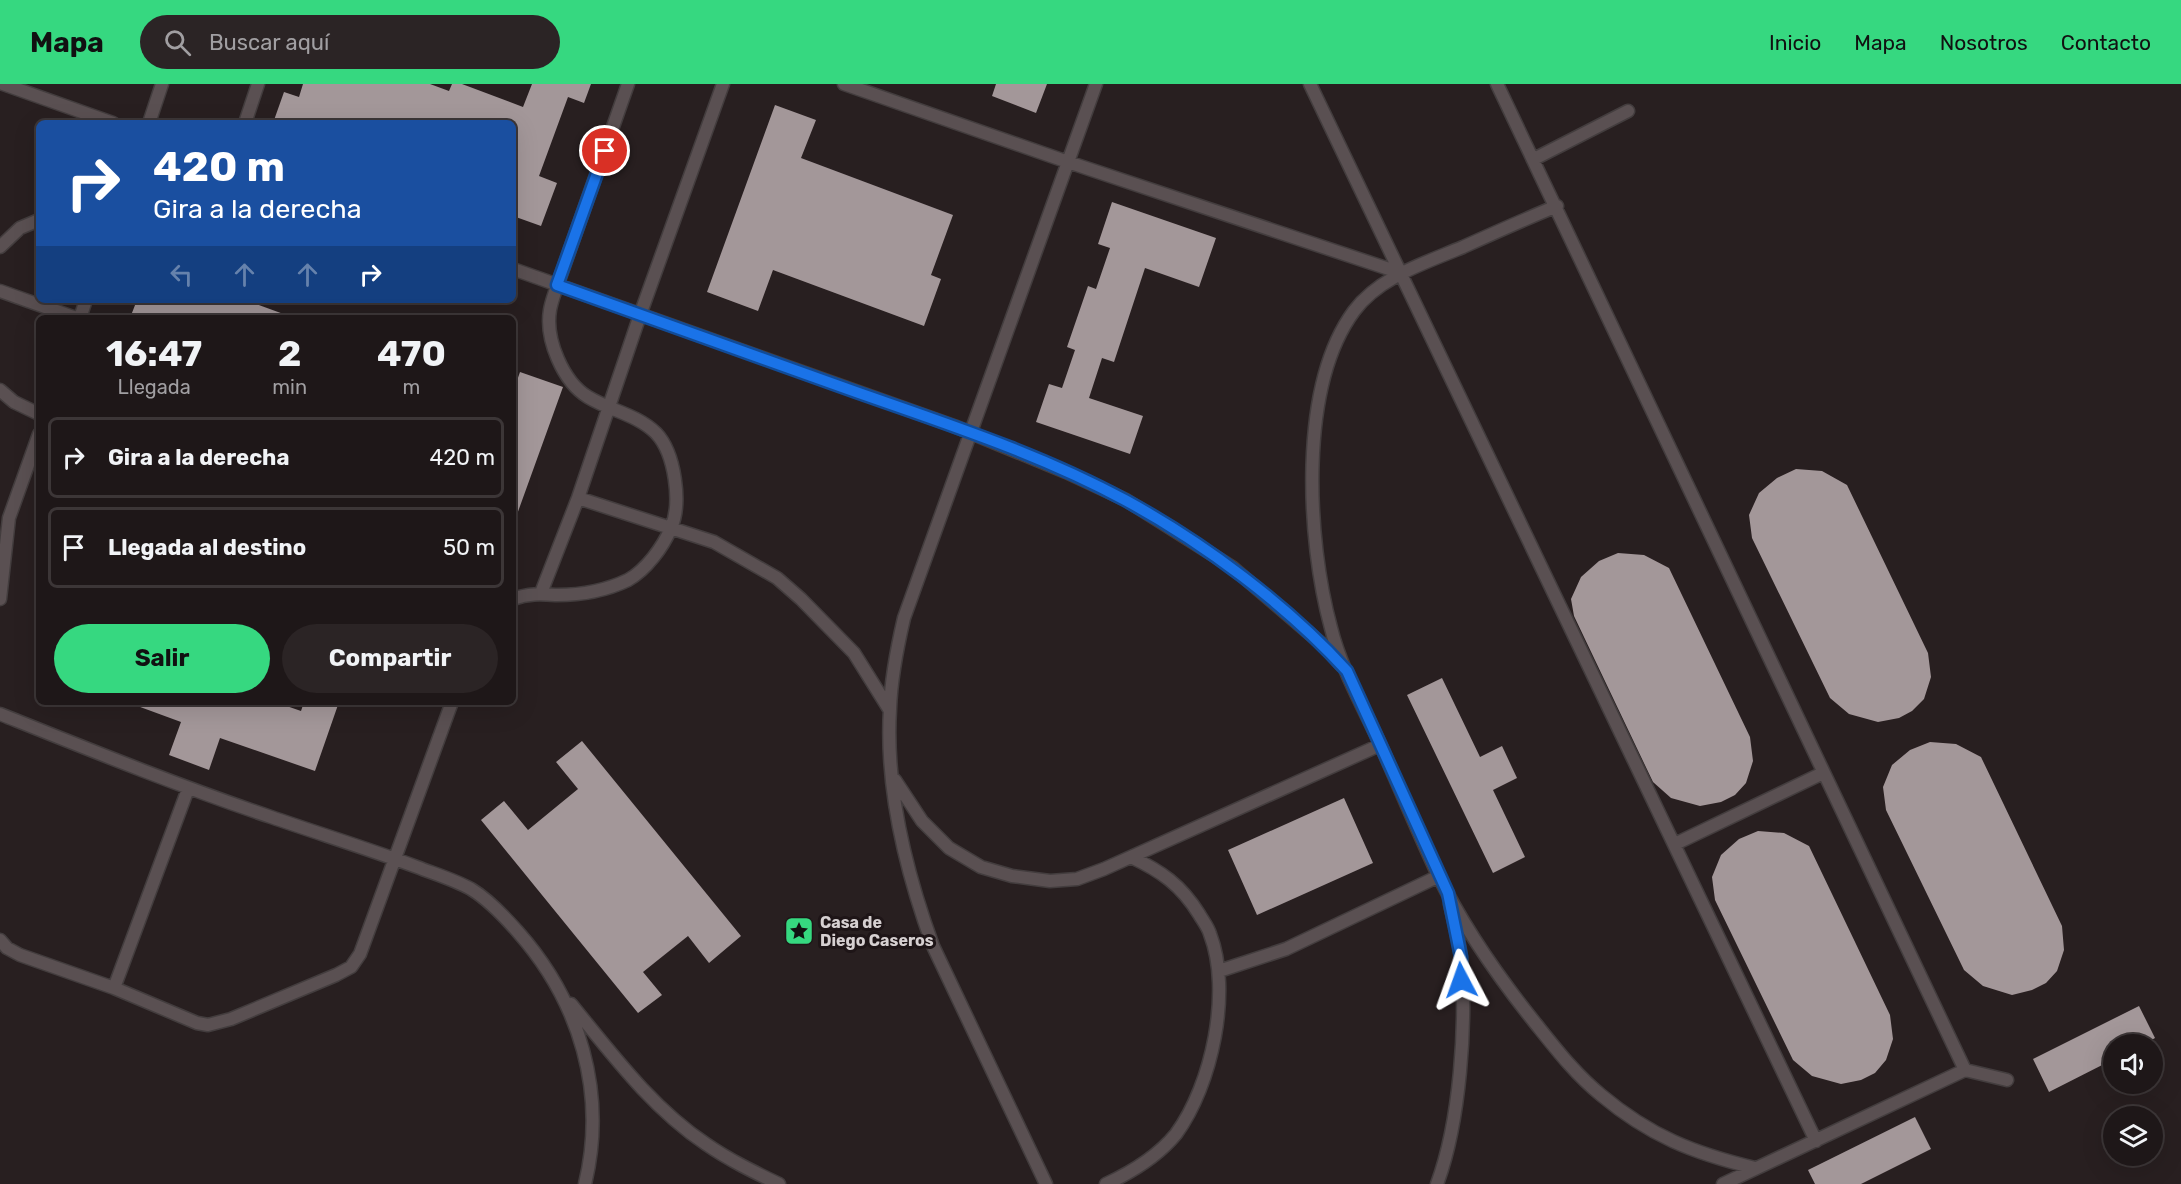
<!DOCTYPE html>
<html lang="es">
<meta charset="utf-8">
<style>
body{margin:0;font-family:Rubik,sans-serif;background:#2b2425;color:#f1f3f6;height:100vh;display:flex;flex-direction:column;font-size:22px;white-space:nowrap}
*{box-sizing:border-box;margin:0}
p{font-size:20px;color:#a19fa2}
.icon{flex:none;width:33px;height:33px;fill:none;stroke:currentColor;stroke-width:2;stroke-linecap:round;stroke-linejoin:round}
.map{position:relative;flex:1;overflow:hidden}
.panel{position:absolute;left:36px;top:231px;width:480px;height:390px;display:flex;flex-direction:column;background:#1e1718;border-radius:9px;box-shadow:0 6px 24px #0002,0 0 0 2px #3c3637}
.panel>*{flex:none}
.guide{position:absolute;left:36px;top:36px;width:480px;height:183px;border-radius:9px;box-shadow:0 6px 24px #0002,0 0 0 2px #3c3637;background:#1a4fa0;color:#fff;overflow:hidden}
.fabs{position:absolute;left:2103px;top:950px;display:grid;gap:12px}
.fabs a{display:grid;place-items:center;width:60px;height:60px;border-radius:50%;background:#1e1718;box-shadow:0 6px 24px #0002,0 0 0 2px #3c3637;font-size:30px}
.pin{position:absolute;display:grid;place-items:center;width:51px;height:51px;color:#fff;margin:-26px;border:3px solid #fff;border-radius:50%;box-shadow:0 2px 6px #0007}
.me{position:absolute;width:66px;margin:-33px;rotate:356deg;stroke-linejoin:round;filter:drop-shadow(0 0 4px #0008)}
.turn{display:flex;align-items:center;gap:21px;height:126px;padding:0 18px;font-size:27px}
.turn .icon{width:78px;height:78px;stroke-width:2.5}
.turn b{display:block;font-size:42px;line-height:51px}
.lanes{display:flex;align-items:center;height:57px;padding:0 18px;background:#0003;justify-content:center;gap:30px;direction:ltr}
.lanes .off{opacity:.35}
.eta{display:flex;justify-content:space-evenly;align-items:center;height:102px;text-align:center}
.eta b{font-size:36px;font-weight:700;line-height:42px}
.cta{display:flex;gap:12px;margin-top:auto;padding:12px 18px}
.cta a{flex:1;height:69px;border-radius:36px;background:#36d880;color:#111;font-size:24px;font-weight:700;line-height:69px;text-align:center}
.cta a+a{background:#2b2425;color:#f1f3f6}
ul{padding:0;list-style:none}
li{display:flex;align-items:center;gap:18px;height:81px;margin:0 12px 9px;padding:0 6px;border:3px solid #3c3637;border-radius:9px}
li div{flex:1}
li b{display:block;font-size:22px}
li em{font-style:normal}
header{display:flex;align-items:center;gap:36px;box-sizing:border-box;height:84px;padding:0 30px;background:#36d880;color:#111}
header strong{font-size:28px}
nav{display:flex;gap:33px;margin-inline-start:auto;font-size:21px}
.search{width:420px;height:54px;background:#2b2425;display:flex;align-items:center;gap:15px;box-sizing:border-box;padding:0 21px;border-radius:33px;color:#a19fa2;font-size:22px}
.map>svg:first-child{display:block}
</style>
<header>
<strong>Mapa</strong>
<div class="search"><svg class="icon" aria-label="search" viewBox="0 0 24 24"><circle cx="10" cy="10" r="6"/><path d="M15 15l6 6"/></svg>Buscar aquí</div>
<nav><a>Inicio</a><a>Mapa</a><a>Nosotros</a><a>Contacto</a></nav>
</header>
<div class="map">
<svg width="2181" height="1100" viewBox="0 0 2181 1100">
<rect width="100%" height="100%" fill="#281f20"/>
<path fill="#a39799" d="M303,0h127l19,7 3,-7h10l61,23 9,-23h59l-7,19 -16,-6 -29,79 18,7 -16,43 -28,-10v-93h-240l11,-31 15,5z
M996,0h51l-11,29 -44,-17z
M775,21l41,15 -15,38 152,57 -22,60 10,4 -17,47 -151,-56 -15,41 -51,-19z
M1112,118l104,36 -17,49 -54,-19 -31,94 -12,-4 -13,40 54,18 -13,38 -94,-32 13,-38 13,4 13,-38 -8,-3 21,-61 8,3 14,-41 -12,-4z
M137,216h108l44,16v2h-159z
M520,288l43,15 -48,133h-2v-128z
M1796,385l26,2 25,14 81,168 3,24 -7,22 -12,12 -13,7 -21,4 -29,-8 -19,-16 -78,-160 -3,-23 10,-22 18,-15z
M1618,469l26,2 25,13 81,169 3,24 -7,22 -11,12 -14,7 -21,4 -29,-8 -18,-16 -79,-166 -3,-17 10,-22 18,-16z
M1442,594l38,79 22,-11 15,32 -24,12 32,67 -32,16 -86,-178z
M132,618h143l26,9 3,-9h35l-24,69 -95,-33 -11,32 -40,-15 12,-33 -49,-18z
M582,657l159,195 -32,27 -21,-27 -45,36 19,23 -24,18 -157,-193 23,-19 24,29 50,-41 -22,-27z
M1930,658l26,2 25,13 81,169 2,24 -7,21 -11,12 -14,7 -20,5 -29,-9 -19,-16 -78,-160 -3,-23 9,-22 18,-15z
M1344,714l29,65 -116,52 -29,-65z
M1758,747l26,2 25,13 81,169 3,24 -7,21 -11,13 -14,7 -20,4 -29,-8 -19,-16 -78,-160 -3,-23 9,-22 18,-16z
M2139,922l16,32 -11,6h-30v15l-65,33 -16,-33z
M1915,1033l16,32 -70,35h-46l-7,-14z"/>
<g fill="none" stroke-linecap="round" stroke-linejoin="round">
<g stroke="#433d3e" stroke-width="15">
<path id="lane" d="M3,0l110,39
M844,0l224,78 333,111
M1310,0l506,1057
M1497,0l468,986
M149,39l13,-39
M245,39l13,-39
M1534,75l94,-48
M1557,122c-32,13 -63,27 -94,41 -38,16 -84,30 -109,64 -56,76 -47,229 -23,317 10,41 33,80 50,118 19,43 37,86 57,129 26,53 61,103 98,149 20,25 40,51 65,71 49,41 92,58 154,73
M0,163l20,-19 19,-8
M513,185l441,157 112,46 60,28 106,67 91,78 19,21
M0,207l76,27
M80,234l6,-18
M0,306l14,12 25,12
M578,414l136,44 63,36 24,21 53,54 35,56
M541,509l37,-95 62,-183 83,-231
M0,515l9,-81 30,-84
M513,515c16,-6 28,-5 44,-4 26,0 48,-4 71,-15 18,-10 35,-33 43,-52 11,-25 4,-75 -15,-95 -20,-19 -45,-22 -68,-36 -25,-15 -43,-58 -38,-87 1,-6 3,-12 5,-18l73,-208
M0,630c90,36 179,72 271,103 49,17 98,32 146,50 18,7 38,13 54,22 18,11 33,27 47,43 62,70 89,161 67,252
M895,696l27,41 27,27 32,19 31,9 38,5 27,-2 27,-10 276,-124
M1675,760l148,-71
M0,856l7,8 13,7 94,33 83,35 11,2 23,-6 105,-44 15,-8 9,-13 92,-252
M1219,887l67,-22 153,-73
M114,904l74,-199
M571,920c41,50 81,104 135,140 23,16 48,28 73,40
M1046,1100l-113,-238c-27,-74 -48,-157 -43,-237 1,-31 7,-61 14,-91l192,-534
M1106,1100c26,-12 52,-28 70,-50 36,-49 56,-143 34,-200 -2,-7 -7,-13 -11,-20 -18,-29 -38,-43 -68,-57
M1437,1100c23,-62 30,-160 24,-226 -2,-18 -7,-36 -11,-54
M1723,1100l242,-114 42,10"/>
</g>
<use href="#lane" stroke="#5a5052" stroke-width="12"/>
</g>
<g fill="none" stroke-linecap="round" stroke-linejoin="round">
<g stroke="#114b97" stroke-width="15">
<path id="route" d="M605,67l-48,134c100,36 199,71 299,107 91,32 184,62 269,108 79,43 162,105 222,171l101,222 13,64v23"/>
</g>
<use href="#route" stroke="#1a73e8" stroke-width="10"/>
</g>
<defs>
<g id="sight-square" transform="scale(1.5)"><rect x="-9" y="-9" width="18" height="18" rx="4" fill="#36d880" stroke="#1e1517"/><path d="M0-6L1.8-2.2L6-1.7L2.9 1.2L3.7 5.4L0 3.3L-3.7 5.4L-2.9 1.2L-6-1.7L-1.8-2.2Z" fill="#111"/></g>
</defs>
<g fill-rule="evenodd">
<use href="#sight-square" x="799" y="847"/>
</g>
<g text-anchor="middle" stroke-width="6" stroke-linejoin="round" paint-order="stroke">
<g font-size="16" font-weight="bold" fill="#d6d0d1" stroke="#1e1517" text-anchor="start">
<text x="820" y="844">Casa de<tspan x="820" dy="18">Diego Caseros</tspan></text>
</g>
</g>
</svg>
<div class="fabs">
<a><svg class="icon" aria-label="sound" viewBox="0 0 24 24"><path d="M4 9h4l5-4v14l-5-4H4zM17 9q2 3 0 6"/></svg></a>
<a><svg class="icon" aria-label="layers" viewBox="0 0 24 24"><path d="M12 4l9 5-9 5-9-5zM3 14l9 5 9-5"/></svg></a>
</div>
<div class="pin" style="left:605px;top:67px;background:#d93025"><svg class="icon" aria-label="arrive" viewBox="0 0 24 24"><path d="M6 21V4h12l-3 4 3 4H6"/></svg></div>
<svg class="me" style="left:1461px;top:896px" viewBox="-20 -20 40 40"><path d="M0-17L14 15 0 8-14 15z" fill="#1a73e8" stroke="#fff" stroke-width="4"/></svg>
<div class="guide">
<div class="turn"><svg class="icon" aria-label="right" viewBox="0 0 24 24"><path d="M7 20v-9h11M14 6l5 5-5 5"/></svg><div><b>420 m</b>Gira a la derecha</div></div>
<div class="lanes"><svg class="icon off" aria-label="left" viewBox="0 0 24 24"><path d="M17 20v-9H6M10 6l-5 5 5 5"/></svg><svg class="icon off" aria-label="ahead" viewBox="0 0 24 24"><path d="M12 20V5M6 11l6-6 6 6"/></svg><svg class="icon off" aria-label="ahead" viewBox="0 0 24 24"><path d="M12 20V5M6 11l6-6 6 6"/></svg><svg class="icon" aria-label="right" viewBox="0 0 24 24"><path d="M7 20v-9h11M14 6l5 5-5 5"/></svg></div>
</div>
<section class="panel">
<div class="eta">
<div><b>16:47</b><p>Llegada</p></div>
<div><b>2</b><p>min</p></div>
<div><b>470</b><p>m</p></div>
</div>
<ul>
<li><svg class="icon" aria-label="right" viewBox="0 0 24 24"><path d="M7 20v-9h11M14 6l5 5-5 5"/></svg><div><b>Gira a la derecha</b></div><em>420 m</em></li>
<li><svg class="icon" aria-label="arrive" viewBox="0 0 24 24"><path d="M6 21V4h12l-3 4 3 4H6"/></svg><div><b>Llegada al destino</b></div><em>50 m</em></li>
</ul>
<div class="cta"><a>Salir</a><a>Compartir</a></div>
</section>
</div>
